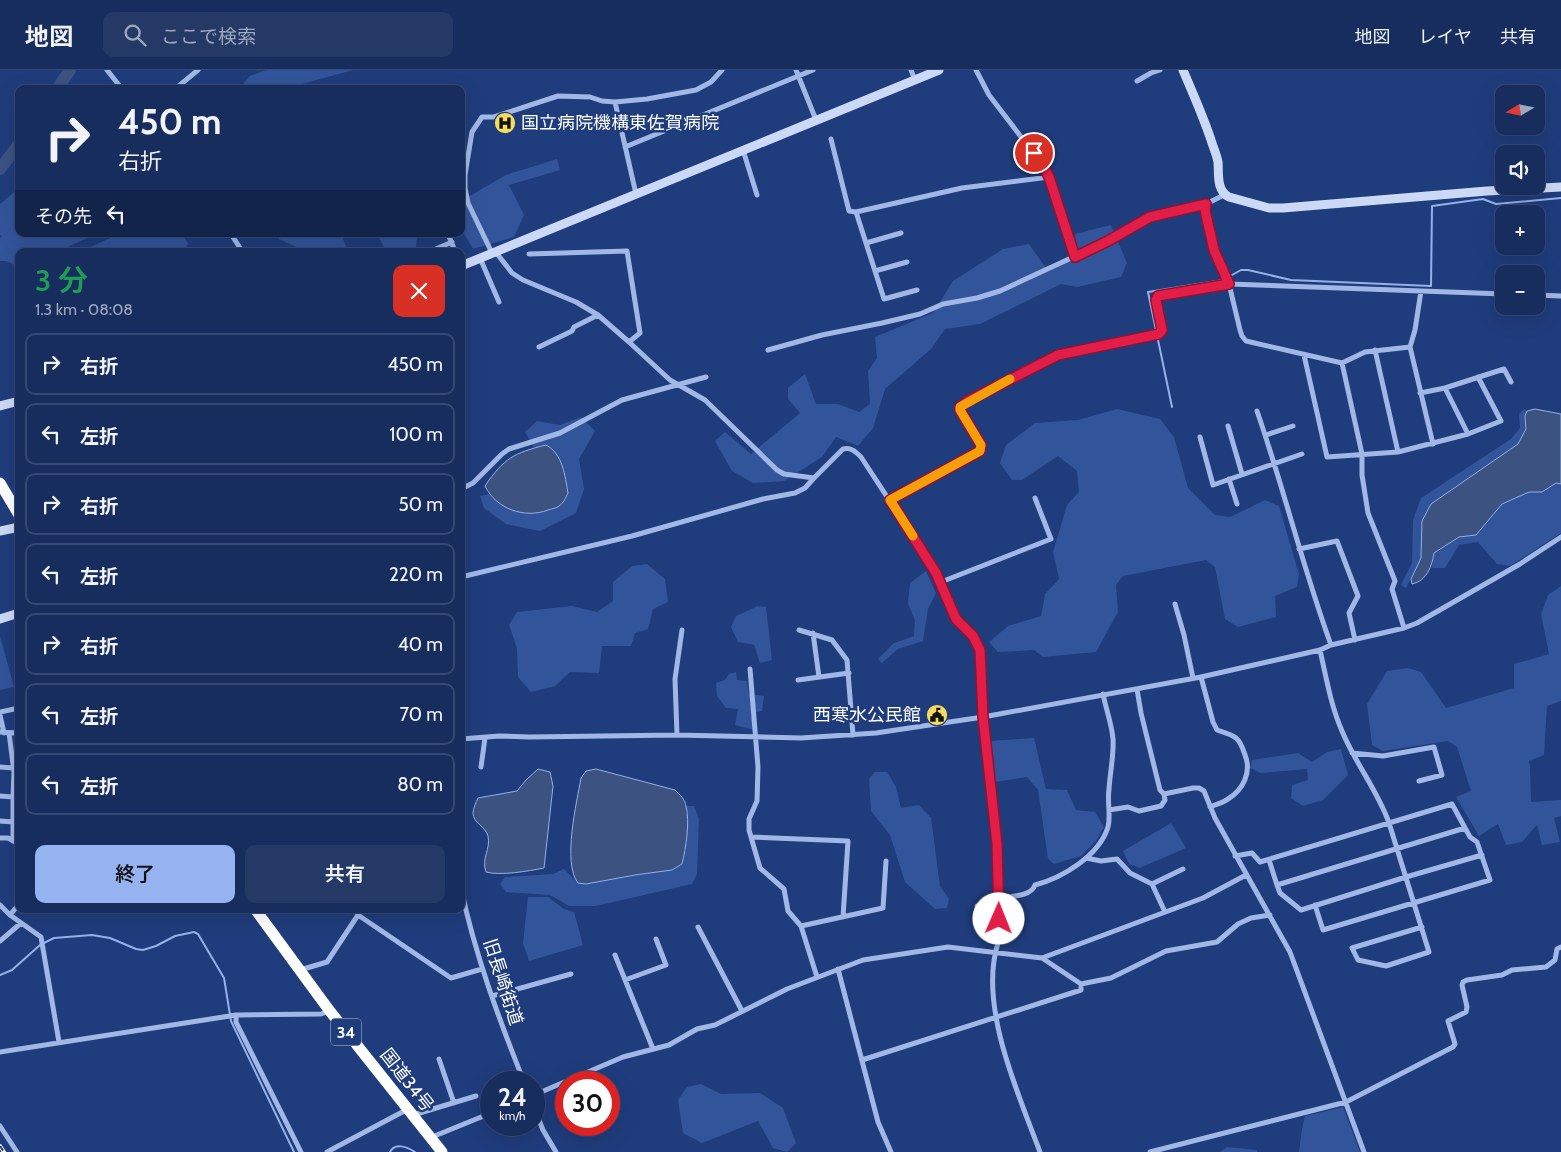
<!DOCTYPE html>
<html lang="ja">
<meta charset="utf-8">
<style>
body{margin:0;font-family:Cabin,"Noto Sans JP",sans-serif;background:#243966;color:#f1f3f6;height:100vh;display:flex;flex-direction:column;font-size:19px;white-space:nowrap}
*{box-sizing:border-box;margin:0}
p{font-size:16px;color:#9ea8bc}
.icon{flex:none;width:28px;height:28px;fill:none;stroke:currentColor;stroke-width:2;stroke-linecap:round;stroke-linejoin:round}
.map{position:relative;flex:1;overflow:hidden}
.side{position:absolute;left:15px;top:178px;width:450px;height:665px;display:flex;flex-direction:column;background:#172d5d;border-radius:10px;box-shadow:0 5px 20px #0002,0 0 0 1px #364972}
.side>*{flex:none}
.hud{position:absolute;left:15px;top:15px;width:450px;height:152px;border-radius:10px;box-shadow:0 5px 20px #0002,0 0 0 1px #364972;background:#172d5d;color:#f1f3f6;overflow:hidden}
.needle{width:32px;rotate:260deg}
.fabs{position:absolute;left:1495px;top:15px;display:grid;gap:10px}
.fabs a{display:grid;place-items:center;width:50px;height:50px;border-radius:10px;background:#172d5d;box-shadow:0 5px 20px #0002,0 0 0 1px #364972;font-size:25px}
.speed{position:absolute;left:480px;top:1001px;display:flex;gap:10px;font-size:25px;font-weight:700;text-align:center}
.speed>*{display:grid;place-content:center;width:65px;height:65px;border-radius:50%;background:#172d5d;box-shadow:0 5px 20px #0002,0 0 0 1px #364972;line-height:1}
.speed small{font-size:12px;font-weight:400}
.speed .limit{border:8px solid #d22;background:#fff;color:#111}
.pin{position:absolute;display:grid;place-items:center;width:42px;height:42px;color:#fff;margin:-21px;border:2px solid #fff;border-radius:50%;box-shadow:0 1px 5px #0007}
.me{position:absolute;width:55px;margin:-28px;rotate:1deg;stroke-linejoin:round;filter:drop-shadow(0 0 4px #0008)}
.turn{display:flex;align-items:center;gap:18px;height:105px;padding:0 20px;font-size:22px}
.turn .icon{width:65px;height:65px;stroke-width:2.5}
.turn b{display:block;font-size:35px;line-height:42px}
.then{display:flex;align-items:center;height:48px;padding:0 20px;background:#0003;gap:10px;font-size:19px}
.round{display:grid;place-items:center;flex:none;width:52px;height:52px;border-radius:10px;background:#243966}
.head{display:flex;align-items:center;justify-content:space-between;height:85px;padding:0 20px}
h1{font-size:30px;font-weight:600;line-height:38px;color:#1e9e55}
.button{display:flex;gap:10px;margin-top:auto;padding:10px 20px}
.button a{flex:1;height:58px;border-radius:10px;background:#95b2f1;color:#111;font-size:20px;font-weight:600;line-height:58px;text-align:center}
.button a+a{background:#243966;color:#f1f3f6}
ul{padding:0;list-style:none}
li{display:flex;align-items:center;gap:15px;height:62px;margin:0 10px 8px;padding:0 10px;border:2px solid #364972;border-radius:10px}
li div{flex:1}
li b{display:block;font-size:19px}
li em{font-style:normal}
header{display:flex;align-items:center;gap:30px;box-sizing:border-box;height:70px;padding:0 25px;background:#172d5d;border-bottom:1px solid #364972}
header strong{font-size:24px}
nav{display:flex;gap:28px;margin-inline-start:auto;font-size:18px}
.search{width:350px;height:45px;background:#243966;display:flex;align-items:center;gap:12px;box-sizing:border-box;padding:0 18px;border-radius:10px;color:#9ea8bc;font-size:19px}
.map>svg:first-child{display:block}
</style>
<header>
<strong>地図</strong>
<div class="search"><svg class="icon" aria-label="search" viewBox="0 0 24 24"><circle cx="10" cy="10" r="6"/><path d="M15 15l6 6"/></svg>ここで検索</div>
<nav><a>地図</a><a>レイヤ</a><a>共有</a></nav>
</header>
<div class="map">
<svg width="1561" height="1082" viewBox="0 0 1561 1082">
<rect width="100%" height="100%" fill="#1f3c7c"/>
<path fill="#32549a" d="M266,0h87l-69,19h-45l11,-13z
M557,89l3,11 -51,15 15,30 -10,22 -41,12 -12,-21v-27l45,-26z
M19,118v46h77l-37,17h-40v16l-13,-6h-6v-23l2,-2 -2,-1v-31z
M1111,155l16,38 -6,14 -44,10 -16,-3 -81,40 -35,5 -14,20 -46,40 -12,39 -15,18 -22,-9 -14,20 -38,24 -31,2 -21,-12 -17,-30 10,-9 26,22 49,-41 -12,-14v-11l17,-14 11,30h22l21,8 11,-8 -2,-33 9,-13 -2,-21 58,-24 20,-32 50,-32 26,-5 17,24 31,-16 -2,-18z
M119,164h63l6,9 -3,8h-103z
M277,164h64l7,17h-51l-1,-4 -17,-8z
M377,164h40l-1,14 -13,3h-17z
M1117,339l43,10 14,18 14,51 27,27 15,2 35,-17 14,6 20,68 -2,13 -22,9 1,21 -38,10 -13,-8 -10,-52 -9,-7 -83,16 -7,9 2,27 -22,40 -53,5 -9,-7 -36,2 -9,-10 19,-16 33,-10 4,-22 14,-15 -6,-27 14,-47 12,-13 -2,-21 -19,-15 -36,24h-10l-12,-17 6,-18 29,-22 43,-3z
M1524,339l3,2 -2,5 1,13 -8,15 -87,60 -9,17 -1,37 -15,30 -5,-3 11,-22 1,-43 8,-22 90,-59 9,-11 -1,-14z
M581,347l14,14 -16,28 5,30 -8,24 -36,18 -34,-7 -22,-16 -4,-12 9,-2 14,12 43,-61 -12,3 -9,-16 12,-11 23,4z
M1556,413l5,1v49l-51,33 -13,-2 -19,-22 -19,3 -14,23h-13l2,-14 25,-17 17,-2 26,-31 27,-12h13z
M647,494l18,15 3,23 -15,7 -5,20 -13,4 -4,13h-29l-3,27 -29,-1 -15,14 -24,6 -13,-15 -1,-29 -8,-23 8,-13 55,-6 25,6 16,-11v-19l19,-16z
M926,501l10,22 -8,16 -5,32 -25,8 -16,14 -4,-4 16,-16 20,-7 1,-15 -7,-18 2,-20z
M1561,516v115l-14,5 -3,49 -15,6 1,5 1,36 30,-2v16l-7,2 6,24 -18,3 -5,-20 -15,17 -16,3 -8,-21 -19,12 -23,-39 15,-6 -14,-44 -9,-6 -65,10 -11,-6 -5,-41 20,-33 21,-3 13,4 25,36 68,-20v-24l35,-10 -8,-40 7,-19z
M758,536l8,1 6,53 -12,3 -6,-18 -16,-3 -7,-15 5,-11z
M0,566l14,51 -14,3z
M736,602l1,8 10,1 2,13 15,2 -2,15 -11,2 3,17 -19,-5 3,-16 -12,-1 -9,-12 -1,-13 9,-3 4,-6z
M1034,668l12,51 21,1 9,20 19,2 9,15 -8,14 -15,15 -27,8 -6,-5 -10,-69 -11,-13 -32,5 -4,-41z
M1341,679l7,26 -25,25 -20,6 -12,-8 1,-13 16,-5 -1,-11 -46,4 -11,-5 2,-8 46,-7 14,9 15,-10z
M875,702h12l9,15 5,21 18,-3 12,13 9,68 9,13 -2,9 -12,1 -30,-27 -15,-47 -19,-24 -2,-32z
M686,736h8l5,13 -2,55 -5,10 -96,22h-27l-19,-11 -44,-3 -6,-8 5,-7 48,-3 11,-5 14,14 94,-13 15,-28z
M1171,753l15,25 -46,20 -11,-4 -6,-13z
M528,827h20l16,12 10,3 9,33 -54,16 -6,-18z
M701,1014l20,10 39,-1 23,15 13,35 -9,9 -14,-4 -15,-27 -56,22 -19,-10 -5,-33 9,-13z
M1343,1037l17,45h-61l3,-23 3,-13z
M1227,1077l30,3v2h-37z"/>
<path fill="#3c5281" stroke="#95b1e8" d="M1535,339l26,5v70l-5,-1 -14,9h-13l-27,12 -26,31 -17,2 -25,16c-2,13 -7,28 -22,31l-1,-5 10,-21 1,-37 9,-17 87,-60 8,-15 -1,-13 2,-5z
M546,375c17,9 19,31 22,48 -2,4 -5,11 -9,13 -2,2 -8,3 -11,4 -23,9 -52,-1 -63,-24 19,-28 29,-33 61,-41z
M538,699l12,3 3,14 -9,82c-15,3 -44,8 -58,4 -5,-14 5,-23 2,-36 -2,-9 -15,-13 -15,-23 0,-4 3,-11 5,-15l39,-7 9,-11z
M596,699l79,21c5,5 10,9 11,16 4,16 0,42 -4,58l-10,6 -37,5 -49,9 -8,-1c-16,-20 -1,-82 3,-105l5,-7z"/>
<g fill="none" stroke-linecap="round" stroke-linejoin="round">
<path stroke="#95b1e8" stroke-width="2" d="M1172,337l-24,-115 75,-12 18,-10h7l43,10 140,6 1,-80 51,-7 13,5 65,-6
M0,905l12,-5 28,-25 14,-7 38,-3 18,3 26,11 7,1 13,-4 19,-10 19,-4 4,2 26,44 7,43 63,131
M390,1082c5,-10 17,-5 25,0"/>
<path stroke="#3c5281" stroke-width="12" d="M57,19l13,-19
M0,99l19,-25"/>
<path stroke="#a1b8e7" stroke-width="5" d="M107,0l15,19
M722,0l-11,12 -15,8 -49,9 -32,3 -13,-1 -12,-4 -32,-1 -64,21h-12l-10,15 -7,43v13l3,15 24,50 6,2 14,18 11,7 53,22 22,13 31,27 41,38 35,20 72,70 7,4 30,4 29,-29c8,-2 13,3 18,8l70,107 10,18 15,37 17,17 7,14 3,67 14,127 2,54 -1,45c-20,62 20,150 42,209
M796,0l20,50
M911,0l4,10
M976,0l13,25 55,72 31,90
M1137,11l14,-8 9,-3
M175,19l23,-19
M615,32l21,92
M831,69l18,72 7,1 106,-24 87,-11
M625,77l188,-77
M743,80l14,45
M1206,134l-1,6 9,40 15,34 11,46 2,6 4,5 96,22 23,-11 45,-5
M856,142l28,87 33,-9
M231,164l11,17
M448,164l7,17
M866,173l35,-10
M431,181l21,-9
M529,184l98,-3 13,82 -11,9
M480,188l19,44
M875,201l32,-9
M1421,221l-6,39 -5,17 23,97
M1536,225l25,1
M539,277l33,-16 2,-4 24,-12
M768,280l54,-15 60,-12 38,-9 23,-10 34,-6 23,-7 108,-50 42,-24 56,-13 18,-9
M1375,280l23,102
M1304,285l23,102 71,-5 70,-18 33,-13 -23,-44
M1342,293l20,91v21l6,38 27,68 -3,8 12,39
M1445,318l23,46
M1420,323l25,-5 59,-19 7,13
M1257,341c27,78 46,157 74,234
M1228,356l14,48
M1266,365l27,-9
M1200,367l13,48 89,-31
M1229,409l8,25
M461,419l12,-6 29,-29 7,-5 51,-16 62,-33 84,-23
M890,429l90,-48 1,-6 -21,-35v-3l8,-6 89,-46 102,-21 3,-4 -6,-30 2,-4 71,-12 275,10
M1299,479l38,-8 21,55 -9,17 6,27
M461,507l171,-41 131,-37 32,-6 10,-5 9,-10
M941,512l110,-43 -16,-41
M1175,534l9,31 9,43
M799,560l33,10 15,20 6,75
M813,563l6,44
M1320,580c6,27 11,56 22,81 13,32 36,60 47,92l40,129 -43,14 -28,-6 -6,-12 70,-21
M750,599l8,98 -1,34 -8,18v11l11,38 24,21 4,22 13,15 16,51
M1201,607l12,45 4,8c6,2 14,4 19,8 5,4 7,11 9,17 7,17 -2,35 -17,44 -5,4 -12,5 -18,8
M798,610l51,-7
M1137,619l4,24 19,77 4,4 29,-6h6l5,3 11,27 75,134 74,200
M0,642l19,-4
M0,645l4,18
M0,662l19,1
M677,665l-2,-56 7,-49
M461,669l38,-3 30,1 148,-2 124,3 75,-5 107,-16 218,-40 119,-27 11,-5 73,-17 13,-5 103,-59 41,-27
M1352,683l31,3 51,-9 8,28 -23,6
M0,697l13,1
M481,697l4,-29
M0,726l13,1 1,-25 -5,-39
M1109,740l19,-3 11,4 22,-5 4,-6 -1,-6
M0,751l13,1
M751,767l97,4 -5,76
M0,768h8l11,6
M13,771v-44
M1235,786l17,-3 8,9 192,-58 18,33 7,5 13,38 -167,50 -8,-25
M1086,788l15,3 16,-2 13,14 22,11 13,28
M1269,790l8,25 188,-57
M1152,814l31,-15
M1277,815l3,8 21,17 105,-33 76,-22
M461,818c14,67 38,131 63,194
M999,828c11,-2 32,-1 36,-13 27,-7 64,-29 73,-58 3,-12 -1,-25 1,-38 1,-16 5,-34 4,-50 -1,-14 -7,-30 -10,-45
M0,835l10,10 31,22 18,105
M977,836l22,1
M10,845l9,-11
M801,856l82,-18 3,-47
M698,857l44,84
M0,871l21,-18
M615,885l38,94
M838,899l40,153 13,30
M300,900l27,-8 31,-47 93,63 31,-9
M625,910l41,-15 -10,-26
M1081,914l30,-6 55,-27 51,-9 21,-18 13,-6 19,-3
M492,926l79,-22
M236,945v7l65,130
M0,982l236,-37 85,-1 8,-3
M439,989l15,44
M862,990l219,-70v-6l-39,-26
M534,1025l89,-38 46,-12 28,-16 18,-4 72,-36 76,-29 85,-13 94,11 161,-60 43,-23
M534,1038l9,22 13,22
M413,1045l63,-19
M0,1056l17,26
M432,1067l59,-24
M327,1082l81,-43
M1150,1082l196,-50 107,-55 2,-3 -7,-23 18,-9 1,-5 -5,-22 1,-3 4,-2 35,-5 10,-5 34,-3 9,-7 2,-11 4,-2"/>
<path stroke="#ccd9f6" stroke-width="9" d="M1183,0c10,24 21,48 29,73 2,6 5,13 6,19 1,11 -2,29 11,35l40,11h14l204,-17 74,-4
M461,196l478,-196
M0,336l19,-5
M0,461l19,-4
M0,549l19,-6"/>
<path stroke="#fff" stroke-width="11" d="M0,413l19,32
M255,839l74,101 113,142"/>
<g stroke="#fff" stroke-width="4">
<path id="rail" d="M0,1076l4,6"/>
</g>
<use href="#rail" stroke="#1f3c7c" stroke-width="2" stroke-dasharray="5.5" stroke-linecap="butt"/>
</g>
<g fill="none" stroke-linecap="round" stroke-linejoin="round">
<g stroke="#92132f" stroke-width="12">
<path id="route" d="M999,849l-2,-75 -14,-127 -3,-67 -7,-14 -17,-17 -20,-46 -46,-73 90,-49 1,-6 -21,-35v-3l8,-6 90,-46 101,-21 3,-4 -6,-30 2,-4 71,-12 -15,-34 -9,-40 1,-6 -56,13 -42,24 -33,16 -26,-80 -5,-10 -10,-14"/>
</g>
<use href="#route" stroke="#e11d48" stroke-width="9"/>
<path stroke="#f59e0b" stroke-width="9" d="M913,466l-23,-36 90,-49 1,-6 -21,-35v-3l50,-28"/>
</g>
<defs>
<g id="hospital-disc" transform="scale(1.125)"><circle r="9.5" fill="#f5dc61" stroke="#1f3c7c"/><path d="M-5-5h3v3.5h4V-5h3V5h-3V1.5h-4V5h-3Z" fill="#111"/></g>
<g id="civic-disc" transform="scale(1.125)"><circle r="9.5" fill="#f5dc61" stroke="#1f3c7c"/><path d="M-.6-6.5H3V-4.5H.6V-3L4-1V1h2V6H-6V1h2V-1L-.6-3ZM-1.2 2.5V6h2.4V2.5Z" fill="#111"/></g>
</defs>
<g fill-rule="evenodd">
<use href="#hospital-disc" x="505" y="53"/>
<use href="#civic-disc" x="937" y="645"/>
</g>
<g text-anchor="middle" stroke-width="5" stroke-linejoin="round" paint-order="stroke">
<rect fill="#1f3c7c" stroke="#bcc4d8" stroke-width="1" x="331" y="948.5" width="30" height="27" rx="4"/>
<g font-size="16" font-weight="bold" fill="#fff">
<text x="346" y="968">34</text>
</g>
<g font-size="18" fill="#fff" stroke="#1f3c7c" text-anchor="start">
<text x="521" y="59">国立病院機構東佐賀病院</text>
<text x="921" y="651" text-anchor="end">西寒水公民館</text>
</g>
<g font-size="18" fill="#fff" stroke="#1f3c7c">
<text transform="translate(503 912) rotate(72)" y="6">旧長崎街道</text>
<text transform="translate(407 1010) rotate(52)" y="6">国道34号</text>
</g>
</g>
</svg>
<div class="fabs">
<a><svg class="needle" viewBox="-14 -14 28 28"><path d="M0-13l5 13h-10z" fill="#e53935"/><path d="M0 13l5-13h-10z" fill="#9ea8bc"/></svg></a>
<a><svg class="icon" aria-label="sound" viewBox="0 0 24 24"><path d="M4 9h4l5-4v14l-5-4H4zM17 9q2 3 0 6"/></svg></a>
<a>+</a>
<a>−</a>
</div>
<div class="speed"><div>24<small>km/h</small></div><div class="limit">30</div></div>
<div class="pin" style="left:1034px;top:83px;background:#d93025"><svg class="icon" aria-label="arrive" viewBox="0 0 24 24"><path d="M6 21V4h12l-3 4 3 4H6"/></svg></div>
<svg class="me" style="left:999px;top:849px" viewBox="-20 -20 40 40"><circle r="19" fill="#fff"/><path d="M0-13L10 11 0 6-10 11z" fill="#e11d48"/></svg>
<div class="hud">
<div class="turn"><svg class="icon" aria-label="right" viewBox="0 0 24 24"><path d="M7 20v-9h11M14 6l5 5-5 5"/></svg><div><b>450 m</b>右折</div></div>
<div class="then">その先<svg class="icon" aria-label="left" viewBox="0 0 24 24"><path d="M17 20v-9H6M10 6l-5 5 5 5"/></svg></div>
</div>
<section class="side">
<div class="head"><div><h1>3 分</h1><p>1.3 km · 08:08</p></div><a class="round" style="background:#d93025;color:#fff"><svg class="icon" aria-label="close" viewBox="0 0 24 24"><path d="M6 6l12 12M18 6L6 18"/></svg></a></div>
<ul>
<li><svg class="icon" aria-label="right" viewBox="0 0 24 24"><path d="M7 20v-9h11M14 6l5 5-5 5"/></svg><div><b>右折</b></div><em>450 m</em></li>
<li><svg class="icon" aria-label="left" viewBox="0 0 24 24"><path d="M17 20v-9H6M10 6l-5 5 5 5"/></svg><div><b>左折</b></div><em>100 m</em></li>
<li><svg class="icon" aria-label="right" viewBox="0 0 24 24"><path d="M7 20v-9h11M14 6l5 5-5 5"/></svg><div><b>右折</b></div><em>50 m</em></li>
<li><svg class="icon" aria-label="left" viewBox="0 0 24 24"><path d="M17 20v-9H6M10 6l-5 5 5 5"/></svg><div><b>左折</b></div><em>220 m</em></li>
<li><svg class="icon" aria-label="right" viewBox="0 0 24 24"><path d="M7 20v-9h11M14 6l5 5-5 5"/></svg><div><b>右折</b></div><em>40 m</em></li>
<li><svg class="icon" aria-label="left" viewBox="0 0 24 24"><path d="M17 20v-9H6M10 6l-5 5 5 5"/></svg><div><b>左折</b></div><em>70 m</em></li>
<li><svg class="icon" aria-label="left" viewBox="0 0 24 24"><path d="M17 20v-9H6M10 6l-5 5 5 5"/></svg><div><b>左折</b></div><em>80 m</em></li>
</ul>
<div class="button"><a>終了</a><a>共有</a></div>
</section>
</div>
